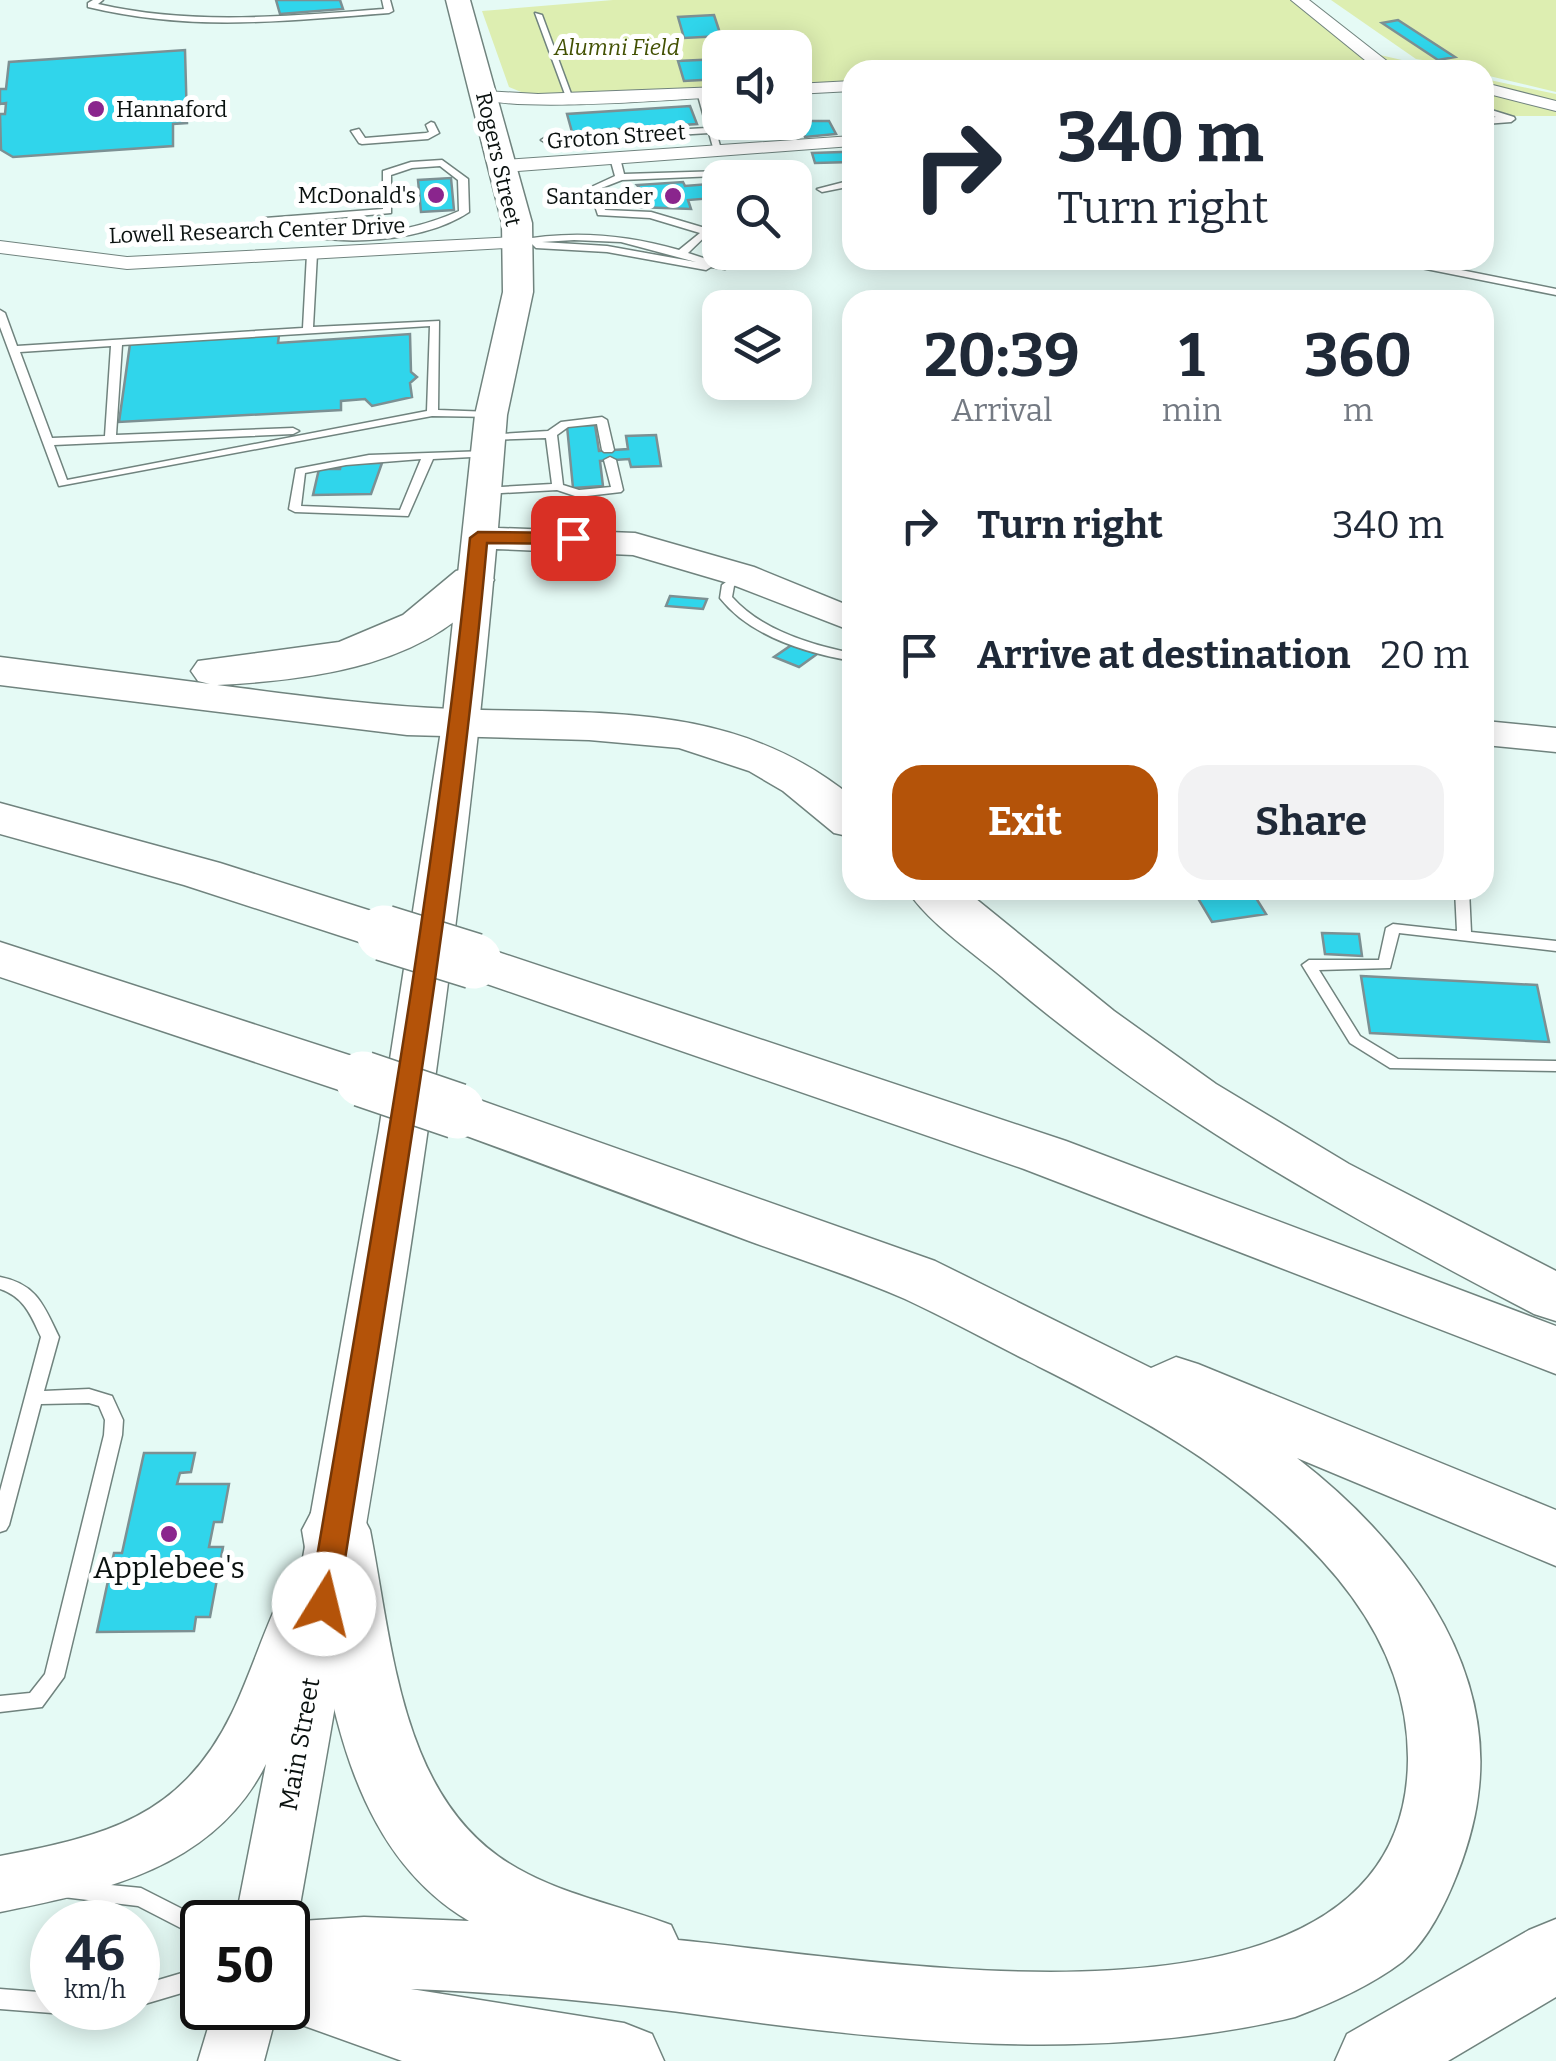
<!DOCTYPE html>
<style>
body{margin:0;font-family:Bitter,serif;background:#f2f2f3;color:#1f2937;height:100vh;display:flex;flex-direction:column;font-size:38px;white-space:nowrap}
*{box-sizing:border-box;margin:0}
p{font-size:32px;color:#747a83}
.icon{flex:none;width:55px;height:55px;fill:none;stroke:currentColor;stroke-width:2;stroke-linecap:round;stroke-linejoin:round}
.map{position:relative;flex:1;overflow:hidden}
.panel{position:absolute;left:842px;top:290px;width:652px;height:610px;display:flex;flex-direction:column;background:#fff;border-radius:30px;box-shadow:0 5px 25px #0003}
.panel>*{flex:none}
.guide{position:absolute;left:842px;top:60px;width:652px;height:210px;border-radius:30px;box-shadow:0 5px 25px #0003;background:#fff;color:#1f2937;overflow:hidden}
.buttons{position:absolute;left:702px;top:30px;display:grid;gap:20px}
.buttons a{display:grid;place-items:center;width:110px;height:110px;border-radius:20px;background:#fff;box-shadow:0 5px 25px #0003;font-size:50px}
.speed{position:absolute;left:30px;top:1900px;display:flex;gap:20px;font-size:50px;font-weight:700;text-align:center}
.speed>*{display:grid;place-content:center;width:130px;height:130px;border-radius:50%;background:#fff;box-shadow:0 5px 25px #0003;line-height:1}
.speed small{font-size:25px;font-weight:400}
.speed .limit{border:5px solid #111;border-radius:15px;background:#fff;color:#111}
.pin{position:absolute;display:grid;place-items:center;width:85px;height:85px;color:#fff;margin:-42px;border-radius:20px;box-shadow:0 5px 15px #0006}
.me{position:absolute;width:110px;margin:-55px;rotate:9deg;stroke-linejoin:round;filter:drop-shadow(0 0 8px #0008)}
.turn{display:flex;align-items:center;gap:35px;height:210px;padding:0 50px;font-size:45px}
.turn .icon{width:130px;height:130px;stroke-width:2.5}
.turn b{display:block;font-size:70px;line-height:85px}
.eta{display:flex;justify-content:space-evenly;align-items:center;height:170px;text-align:center}
.eta b{font-size:60px;font-weight:700;line-height:70px}
.cta{display:flex;gap:20px;margin-top:auto;padding:20px 50px}
.cta a{flex:1;height:115px;border-radius:30px;background:#b45309;color:#fff;font-size:40px;font-weight:700;line-height:115px;text-align:center}
.cta a+a{background:#f2f2f3;color:#1f2937}
ul{padding:0;list-style:none}
li{display:flex;align-items:center;gap:30px;height:130px;padding:0 50px}
li div{flex:1}
li b{display:block;font-size:38px}
li em{font-style:normal}
.map>svg:first-child{display:block}
</style>
<div class="map">
<svg width="1556" height="2061" viewBox="0 0 1556 2061">
<rect width="100%" height="100%" fill="#e5faf5"/>
<path fill="#ddeeb1" d="M613,0h681l77,53 75,17h-93l-19,-8 -270,8h-212v12l-57,3v-37h-75v41l-182,10 -29,-12 -27,-76z
M1331,0h225v92l-71,-17v-5l-69,-11z
M1485,79l71,15v22h-71z"/>
<path fill="#30d5eb" stroke="#7c9093" stroke-width="2.5" d="M276,0h64l3,9 -63,5z
M714,15l7,21 -37,2 -6,-21z
M1398,20l57,37 -17,3 -56,-37z
M185,50l2,73 -14,1v22l-160,11 -12,-7 -1,-36h5l1,-11 -6,1v-15h6l3,-27z
M720,59v20l-36,2 -6,-20z
M690,106l7,18 -125,8 -5,-18z
M812,121h17l7,13 -31,3 -7,-15z
M842,152h10v10l-37,1 -3,-10z
M451,178l3,32 -33,2 -3,-32z
M683,182l2,4 24,-2 5,14 -26,2 3,9 -55,-2 -4,-12 13,-1 -8,-9z
M410,334l1,38 6,5 -7,6 2,14 -40,9 -7,-7 -24,2v9l-222,12 11,-78 149,-9 -1,8z
M595,425l4,26 29,-2 -2,-13 30,-1 5,31 -30,1 -2,-8 -29,2 3,25 -30,2 -6,-62z
M341,463h41l-11,31 -58,1 6,-26h21z
M670,596l37,3 -4,10 -37,-3z
M793,644l24,10 -18,13 -25,-10z
M1193,890h58l15,24 -54,8z
M1322,933l37,1 3,22 -37,-2z
M1361,976l176,9 12,57 -179,-9z
M144,1453h51l-4,19 -11,1 -3,11h52l-7,38h-8l-5,25h14l-13,70h-14l-2,14 -97,1 17,-79h8z"/>
<g fill="none" stroke-linecap="round" stroke-linejoin="round">
<g stroke="#70837e" stroke-width="3">
<path id="lane" d="M93,0h10l-5,4c95,22 190,12 286,5l-2,-9h8l3,11 -4,2c-105,8 -197,19 -301,-6v-4z
M535,13l7,2 31,84 -7,-2z
M701,89l4,3 17,61 -8,-2 -5,-18 -163,10 -5,-3 5,-3 161,-9 -10,-36z
M1485,108l29,9 1,2 -4,3 -26,2v-6l11,-1 -11,-3z
M431,122l3,1 5,10 -11,6 -66,5 -3,-1 -8,-12 8,-2 6,9 61,-5 3,-1 -3,-7z
M615,155l5,3 4,16 99,-3 3,7h-6v2l-4,-4 -94,4 -23,9 6,21 46,2 54,16 15,-15v9l-32,31 37,12v4l-14,-2 -5,3 -99,-18 -71,-4 -4,-4 -18,1v-4c56,-11 110,-7 165,9l21,-17 -50,-15 -52,-3 -9,-27 26,-12 -5,-18zM574,240l47,2 75,20 -89,-16 -65,-4z
M442,160l26,19 1,33c-50,34 -156,38 -209,9l5,-3 118,-9v-38l28,-9zM440,166l18,14 1,31c-56,25 -119,30 -179,12l111,-10v-38l21,-7z
M852,180v6l-30,6 -5,-3z
M312,251l5,3 -4,73 126,-6 -1,89 53,2 4,1v4l-63,-1 -373,70 -59,-159v-17l5,3 12,33 286,-18 4,-74zM430,326l-3,85 -360,69 -13,-35 239,-11 6,-3 -6,-3 -177,7 6,-90zM111,346l-6,90 -53,2 -32,-86z
M1391,260h20l145,29v6l-160,-32z
M602,417l5,3 7,30 -2,2h-8l-2,-2 -5,-26 -29,3 -11,8 6,50 16,5 32,-3 -7,-27 6,-3 6,3 7,30 -2,2 -43,5 -21,-7 -73,4 -6,-3 6,-3 68,-4 -6,-46 -57,2 -6,-3 2,-2 63,-4 13,-9z
M487,451l4,1v4l-58,3 -25,57 -113,-4 -6,-3 7,-40 73,-14zM421,459l-21,51 -99,-4 4,-33 41,-8z
M741,571l6,4 -13,11 -2,11c29,33 79,48 120,56v8c-46,-8 -102,-25 -132,-63l2,-13z
M1455,890h14l2,42 85,9v10l-157,-18 -9,35 -71,2 41,66 38,23 158,2v10l-166,-3 -40,-25 -48,-78 7,-5h70l7,-32 7,-4 64,7z
M0,1277c37,7 44,29 59,60l-15,54 45,-2 23,7 11,24 -1,15 -58,242 -22,30 -42,5v-16l30,-3 15,-19 59,-239 1,-15 -6,-14 -10,-3 -48,1 -32,121 -3,5 -6,2v-41l41,-154c-10,-22 -17,-40 -41,-48z
M70,1881l71,7 67,34h-6v17l-64,-33 -75,-9 -3,-7 3,-7z
M202,1967v20l-64,19v-20z
M0,1989l52,4v15h9l-9,5 -52,-4z"/>
</g>
<g stroke="#70837e" stroke-width="2">
<path id="street" d="M1291,0h18l83,65 19,5h-139l9,-5h90z
M852,81v10l-57,3v-10z
M1485,83l71,18v10l-71,-18z
M720,87v10c-40,2 -220,17 -244,-1l9,-5 53,3z
M852,136v10l-349,26 -9,-6 9,-6z
M517,237l7,2v8l-397,22 -127,-16v-12l127,16z"/>
</g>
<g stroke="#70837e" stroke-width="3">
<path id="secondary" d="M446,0h24l62,223 1,69 -26,123 -9,113 137,5 119,34 98,40v24l-124,-48 -95,-28 -137,-6c-40,460 -118,919 -199,1373l-9,20v-20h-53l31,-158c-52,104 -162,127 -266,148v-56c105,-20 181,-38 232,-143 20,-42 33,-87 54,-128l13,-5 80,-450 63,-406 33,-309 28,-123 -1,-69z
M1485,721l71,7v24l-71,-7z
M214,2008h64l-14,53h-66z"/>
</g>
<g stroke="#70837e" stroke-width="3">
<path id="highway" d="M472,567l16,4 6,9c-59,86 -182,100 -277,105 78,10 156,21 235,24 145,6 280,-10 400,88v40l-18,-4 -51,-42 -34,-20 -70,-23 -90,-8 -182,-5 -407,-50v-28l210,27 -12,-3 -7,-10 7,-10 141,-19 64,-27 53,-44z
M0,803l220,60 183,58 7,12 -7,12 -19,5 -200,-65 -184,-51z
M907,890h58l149,121 102,73 133,80 207,107v50l-22,-7c-188,-98 -363,-194 -526,-332 -32,-28 -77,-56 -101,-92z
M0,942l383,124 8,13 -8,13 -20,6 -363,-121z
M474,944l592,197 490,185v48l-532,-205 -569,-196 -8,-12 8,-12z
M457,1092l478,169 216,107 25,-11 22,7 358,146v56l-259,-108c102,79 200,201 181,338 -6,49 -37,135 -76,166 -32,24 -70,41 -107,55 -185,44 -374,28 -564,2 -105,-15 -214,-26 -320,-30l213,34 28,11 12,27h-262l-103,-37 -31,-16h20l-3,-86 79,-5 105,4c-132,-78 -143,-254 -167,-391l10,-19 24,-8 24,8 10,19c24,123 31,282 158,344 45,23 96,33 143,51l7,15c197,19 727,121 730,-180 1,-125 -90,-216 -184,-286 -60,-45 -131,-80 -198,-114 -40,-20 -80,-42 -121,-61 -50,-22 -104,-39 -156,-58 -104,-39 -208,-78 -312,-116l-8,-14 8,-14z
M1556,1919v78l-108,64h-113l12,-27 182,-104z"/>
</g>
<use href="#lane" fill="#fff" fill-rule="evenodd"/>
<use href="#street" fill="#fff" fill-rule="evenodd"/>
<use href="#secondary" fill="#fff" fill-rule="evenodd"/>
<use href="#highway" fill="#fff" fill-rule="evenodd"/>
<g stroke="#70837e" stroke-width="58" stroke-linecap="butt">
<path id="highway-bridge" d="M384,933l90,28
M363,1079l94,32"/>
</g>
<use href="#highway-bridge" stroke="#fff" stroke-width="55"/>
</g>
<path fill="#b45309" stroke="#753606" stroke-width="2.5" d="M478,532l95,1 9,5 -9,6 -86,-1c-32,356 -94,708 -149,1061l-4,8h-21l-4,-8c60,-355 125,-709 161,-1066z"/>
<g fill="#8a258d" stroke="#fff" stroke-width="4">
<circle cx="96" cy="109" r="10"/>
<circle cx="436" cy="195" r="10"/>
<circle cx="673" cy="196" r="10"/>
<circle cx="169" cy="1534" r="10"/>
</g>
<g text-anchor="middle" stroke-width="10" stroke-linejoin="round" paint-order="stroke">
<g font-size="22" font-style="italic" fill="#435103" stroke="#fff">
<text x="617" y="55">Alumni Field</text>
</g>
<g font-size="22" fill="#0a110f" stroke="#fff" text-anchor="end">
<text x="116" y="117" text-anchor="start">Hannaford</text>
<text x="416" y="203">McDonald's</text>
<text x="653" y="204">Santander</text>
</g>
<g font-size="22" fill="#0a110f" stroke="#fff">
<text transform="translate(616 136) rotate(-4)" y="8">Groton Street</text>
<text transform="translate(499 159) rotate(77)" y="8">Rogers Street</text>
<text transform="translate(257 230) rotate(-2)" y="8">Lowell Research Center Drive</text>
</g>
<g font-size="25" fill="#0a110f" stroke="#fff">
<text transform="translate(299 1744) rotate(-80)" y="9">Main Street</text>
</g>
<g font-size="30" fill="#0a110f" stroke="#fff">
<text x="169" y="1578">Applebee's</text>
</g>
</g>
</svg>
<div class="buttons">
<a><svg class="icon" aria-label="sound" viewBox="0 0 24 24"><path d="M4 9h4l5-4v14l-5-4H4zM17 9q2 3 0 6"/></svg></a>
<a><svg class="icon" aria-label="search" viewBox="0 0 24 24"><circle cx="10" cy="10" r="6"/><path d="M15 15l6 6"/></svg></a>
<a><svg class="icon" aria-label="layers" viewBox="0 0 24 24"><path d="M12 4l9 5-9 5-9-5zM3 14l9 5 9-5"/></svg></a>
</div>
<div class="speed"><div>46<small>km/h</small></div><div class="limit">50</div></div>
<div class="pin" style="left:573px;top:538px;background:#d93025"><svg class="icon" aria-label="arrive" viewBox="0 0 24 24"><path d="M6 21V4h12l-3 4 3 4H6"/></svg></div>
<svg class="me" style="left:324px;top:1604px" viewBox="-20 -20 40 40"><circle r="19" fill="#fff"/><path d="M0-13L10 11 0 6-10 11z" fill="#b45309"/></svg>
<div class="guide">
<div class="turn"><svg class="icon" aria-label="right" viewBox="0 0 24 24"><path d="M7 20v-9h11M14 6l5 5-5 5"/></svg><div><b>340 m</b>Turn right</div></div>
</div>
<section class="panel">
<div class="eta">
<div><b>20:39</b><p>Arrival</p></div>
<div><b>1</b><p>min</p></div>
<div><b>360</b><p>m</p></div>
</div>
<ul>
<li><svg class="icon" aria-label="right" viewBox="0 0 24 24"><path d="M7 20v-9h11M14 6l5 5-5 5"/></svg><div><b>Turn right</b></div><em>340 m</em></li>
<li><svg class="icon" aria-label="arrive" viewBox="0 0 24 24"><path d="M6 21V4h12l-3 4 3 4H6"/></svg><div><b>Arrive at destination</b></div><em>20 m</em></li>
</ul>
<div class="cta"><a>Exit</a><a>Share</a></div>
</section>
</div>
